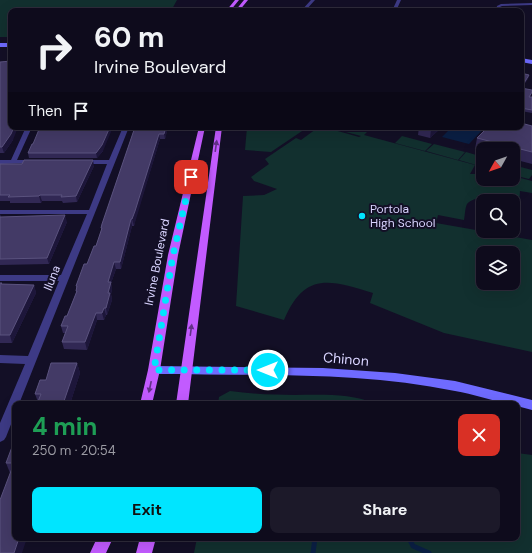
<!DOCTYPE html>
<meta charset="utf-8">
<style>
body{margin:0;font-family:"DM Sans",sans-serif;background:#1c1929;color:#f1f3f6;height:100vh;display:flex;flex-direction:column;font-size:15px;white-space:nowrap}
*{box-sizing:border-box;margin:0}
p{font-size:13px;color:#9b9ba3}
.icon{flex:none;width:22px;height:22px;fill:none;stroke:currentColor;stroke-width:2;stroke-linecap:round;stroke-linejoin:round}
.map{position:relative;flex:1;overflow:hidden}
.side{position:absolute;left:12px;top:401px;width:508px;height:140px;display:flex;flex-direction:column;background:#0e0b1c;border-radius:8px;box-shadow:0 4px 16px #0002,0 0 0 1px #2e2b3b}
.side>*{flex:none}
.hud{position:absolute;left:8px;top:8px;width:516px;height:122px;border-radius:8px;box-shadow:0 4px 16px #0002,0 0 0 1px #2e2b3b;background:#0e0b1c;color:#f1f3f6;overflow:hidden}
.needle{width:26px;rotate:230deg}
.controls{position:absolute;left:476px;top:142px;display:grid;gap:8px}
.controls a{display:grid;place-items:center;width:44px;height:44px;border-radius:8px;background:#0e0b1c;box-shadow:0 4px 16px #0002,0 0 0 1px #2e2b3b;font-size:20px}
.pin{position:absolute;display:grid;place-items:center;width:34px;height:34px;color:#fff;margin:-17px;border-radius:8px;box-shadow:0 2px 6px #0006}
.me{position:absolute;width:44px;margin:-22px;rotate:270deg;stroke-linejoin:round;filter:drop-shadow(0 0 3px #0008)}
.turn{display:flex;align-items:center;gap:14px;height:84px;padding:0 20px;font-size:18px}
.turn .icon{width:52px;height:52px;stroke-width:2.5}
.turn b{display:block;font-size:28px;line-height:34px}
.then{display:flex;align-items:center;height:38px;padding:0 20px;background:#0003;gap:8px;font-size:15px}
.round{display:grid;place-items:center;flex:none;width:42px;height:42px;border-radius:8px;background:#1c1929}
.summary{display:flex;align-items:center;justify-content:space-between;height:68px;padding:0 20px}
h1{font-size:24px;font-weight:700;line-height:30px;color:#1e9e55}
.cta{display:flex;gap:8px;margin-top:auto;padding:8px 20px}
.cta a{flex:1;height:46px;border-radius:8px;background:#00e5ff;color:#111;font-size:16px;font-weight:700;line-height:46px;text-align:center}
.cta a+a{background:#1c1929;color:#f1f3f6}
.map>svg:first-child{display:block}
</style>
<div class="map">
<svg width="532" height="553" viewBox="0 0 532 553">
<rect width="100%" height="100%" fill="#130f26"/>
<path fill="#12302f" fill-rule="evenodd" d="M0,0h177l-6,11h-160v26h-11z
M247,127h61l-37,25 -26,-2z
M327,128l32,9 2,-1 -15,-4h21l-3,3 111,30 -5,9h13v5h30v-3l19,5v12l-12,-2 -1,12c-11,-2 -43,-11 -52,1 -2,4 -2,11 -3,16l-26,-5 -2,8 96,17v112l-88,-19 -74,-30 3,-10c-43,-13 -68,-22 -89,27l-48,-14 7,-110 21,-1 13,-6 -23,-8 -3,-4 18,-13 -4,-5 31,-21 5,2 15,-11zM483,253h30v30h-30z
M402,136l30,8 -7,7 -30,-8z
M434,144l31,8 -7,8 -32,-9z
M466,152l17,5v10l-24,-7z
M513,165l19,5v5l-3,4 -16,-4z
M230,391c21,3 43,4 64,4 29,0 56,-2 82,9h-158l1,-7z
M517,453l15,2v98h-338l3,-15h320z"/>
<path fill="#0a1f44" d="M452,127h33l-16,17 -27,-7z"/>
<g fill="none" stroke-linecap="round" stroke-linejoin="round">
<path stroke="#0a1f44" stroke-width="5" d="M409,538l4,8 16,7
M313,553l2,-15"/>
<path fill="#3d3a85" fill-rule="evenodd" d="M311,0h4l-10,11h-4z
M397,0h4l-5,11h-4z
M532,3v2l-30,1 -2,1v4h-4l1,-5 4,-2z
M26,127h6l-15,33h18l2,1v2l-37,1v-4h11z
M123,127h6l-110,277h-4v10l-9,23 -2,3 -4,2v-19l25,-59 -25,-1v-8l28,1 31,-75h-59v-6h61l26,-61h-87v-4h89l18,-46h-25l-3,-2 3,-2h27z"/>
<path fill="#6f6bff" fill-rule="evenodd" d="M0,43h11v4h-11z
M521,58l11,2v4l-11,-2z
M154,366l169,2 72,5 60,8 77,19v10l-15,-4v-2h-9c-17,-4 -35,-10 -53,-13 -99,-20 -201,-15 -301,-17l-4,-1 -2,-3 2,-3z"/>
<path fill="#c25bff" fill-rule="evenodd" d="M235,0h4l-9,11h-4z
M244,0h4l-9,11h-4z
M199,127h6l-27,128 -18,115 -8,34h-12l8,-34 20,-115z
M216,127h6l-34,277h-12z
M97,538h16l-7,15h-16z
M140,538h16l-4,15h-16z"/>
</g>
<path fill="#312854" d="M0,62l13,78 -9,13h-4z
M521,73l8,2v2l-7,11 10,2v3l-2,4h2v16l-11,-2z
M523,124l9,2v38l-19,-5v-10h-30v2l-8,-2 2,-11z
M135,127h33l-3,12h-5l-24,78 -2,9h-2l-11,43h-5l-5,14 1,6 -1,5 1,6 -5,15h-1l-2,5h-7l-10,30 -23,-1 -2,-7 3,-9h-2l-2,-7 6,-10 9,-23v-7l20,-40 5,-15v-3z
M419,127h23l-12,11 -12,-3z
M103,151l-6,7h-68l-1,-5z
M0,164l94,2 -17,36 -14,1 -1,-2h-20l-1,2h-31v-2h-10z
M0,214l1,3 66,5 -18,42 -49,1z
M0,283l2,1 32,1 2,8 -24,50h-12z
M77,363l3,10 -10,31 -32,-2 -3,-8 11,-14z
M15,439l7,114 -12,-80 -4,-10z"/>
<path fill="#1d163a" d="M529,75v2l-8,12v-1z
M14,127h4l-5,13 -9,13 -2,-6z
M110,127h3l-10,24 -6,7 -1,-5z
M166,127h2l-3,12 -1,-5z
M434,127h8l-12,11 1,-8z
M159,134l1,5 -26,87 -2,-7z
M93,160l1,6 -17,36 -1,-6z
M40,195l2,6 -1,2 -2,-7z
M65,215l2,7 -18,42 -2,-6z
M131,219l1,7 -11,43 -1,-7z
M114,262l2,7 -5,14 1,6 -1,5 1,6 -5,15 -1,-7 2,-15v-11z
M34,285l2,8 -24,50 -2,-8z
M104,308l2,7 -2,5 -2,-7z
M96,313l1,7 -10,30 -2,-8z
M77,363l3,10 -10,31h-7z
M19,538h8l-5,15h-8z"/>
<path fill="#433a66" stroke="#5a527e" d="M11,61v66h3l-3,7 -9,13h-2v-85z
M521,73l8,2 -8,13 11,2v2l-3,5h3v13l-11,-2z
M521,118l3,1 -3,4z
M521,123l11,3v26l-55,-14 11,-11h33z
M40,127h70l-8,18 -6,8h-68l4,-9h1z
M135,127h31l-2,7h-5l-24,77 -3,8h-1l-11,43h-6l-6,20h3l-3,11h2l-4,15h-2l-2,5h-6l-11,29h-23l6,-16h-7l4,-10h2l10,-25h-1l1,-5h-1l8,-22h3l7,-18h2l6,-18h-1l1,-4z
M421,127h13l-3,3z
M24,160h69l-17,36 -15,1 1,-2h-22l-1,1 -31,1 2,-2h-10v-31h22z
M65,215l-18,43 -47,1v-42z
M0,283h2l-1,1 33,1 -24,50h-10z
M51,363h26l-14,41h-26l4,-10h-6l5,-14h6z
M15,439v99h4l-5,15h-14v-53l14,-37h-8z"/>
<defs><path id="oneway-solid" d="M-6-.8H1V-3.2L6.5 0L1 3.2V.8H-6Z"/></defs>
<g fill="#623188">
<use href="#oneway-solid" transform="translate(216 146) rotate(-82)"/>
<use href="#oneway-solid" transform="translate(191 330) rotate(-82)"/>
<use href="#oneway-solid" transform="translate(150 387) rotate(102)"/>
</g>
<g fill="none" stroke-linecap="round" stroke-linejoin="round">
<path stroke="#00e5ff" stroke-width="7" stroke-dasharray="0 12.6" d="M191,177l-18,78 -19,115h114"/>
</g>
<circle fill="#00e5ff" stroke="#130f26" stroke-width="1.5" cx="362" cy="216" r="4"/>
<g text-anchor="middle" stroke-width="4" stroke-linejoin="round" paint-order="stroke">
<g font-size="12" fill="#d9d4ff" stroke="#130f26" text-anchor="start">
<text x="370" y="213">Portola<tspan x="370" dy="14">High School</tspan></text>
</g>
<g font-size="12" fill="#d9d4ff" stroke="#130f26">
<text transform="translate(157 262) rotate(-79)" y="4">Irvine Boulevard</text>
<text transform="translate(52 278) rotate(-68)" y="4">Iluna</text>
</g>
<g font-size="14" fill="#d9d4ff" stroke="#130f26">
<text transform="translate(346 359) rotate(5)" y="5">Chinon</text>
</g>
</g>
</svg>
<div class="controls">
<a><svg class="needle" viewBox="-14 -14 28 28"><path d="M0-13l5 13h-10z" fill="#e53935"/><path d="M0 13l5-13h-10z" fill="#9b9ba3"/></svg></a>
<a><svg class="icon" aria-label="search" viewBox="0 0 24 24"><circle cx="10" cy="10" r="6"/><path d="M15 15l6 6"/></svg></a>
<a><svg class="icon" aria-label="layers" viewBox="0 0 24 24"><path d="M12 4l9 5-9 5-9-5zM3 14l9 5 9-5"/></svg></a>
</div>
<div class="pin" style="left:191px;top:177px;background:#d93025"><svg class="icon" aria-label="arrive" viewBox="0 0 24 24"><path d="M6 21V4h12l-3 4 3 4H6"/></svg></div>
<svg class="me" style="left:268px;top:370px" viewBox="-20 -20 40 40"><circle r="17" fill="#00e5ff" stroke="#fff" stroke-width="3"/><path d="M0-11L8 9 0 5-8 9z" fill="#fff"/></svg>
<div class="hud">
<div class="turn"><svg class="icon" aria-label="right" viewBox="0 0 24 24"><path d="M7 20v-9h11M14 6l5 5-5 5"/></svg><div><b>60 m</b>Irvine Boulevard</div></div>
<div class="then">Then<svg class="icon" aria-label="arrive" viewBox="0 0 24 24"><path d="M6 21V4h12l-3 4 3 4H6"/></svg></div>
</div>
<section class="side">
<div class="summary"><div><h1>4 min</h1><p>250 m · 20:54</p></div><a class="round" style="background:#d93025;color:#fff"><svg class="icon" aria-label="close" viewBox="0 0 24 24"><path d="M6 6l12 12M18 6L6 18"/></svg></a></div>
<div class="cta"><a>Exit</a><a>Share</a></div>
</section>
</div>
